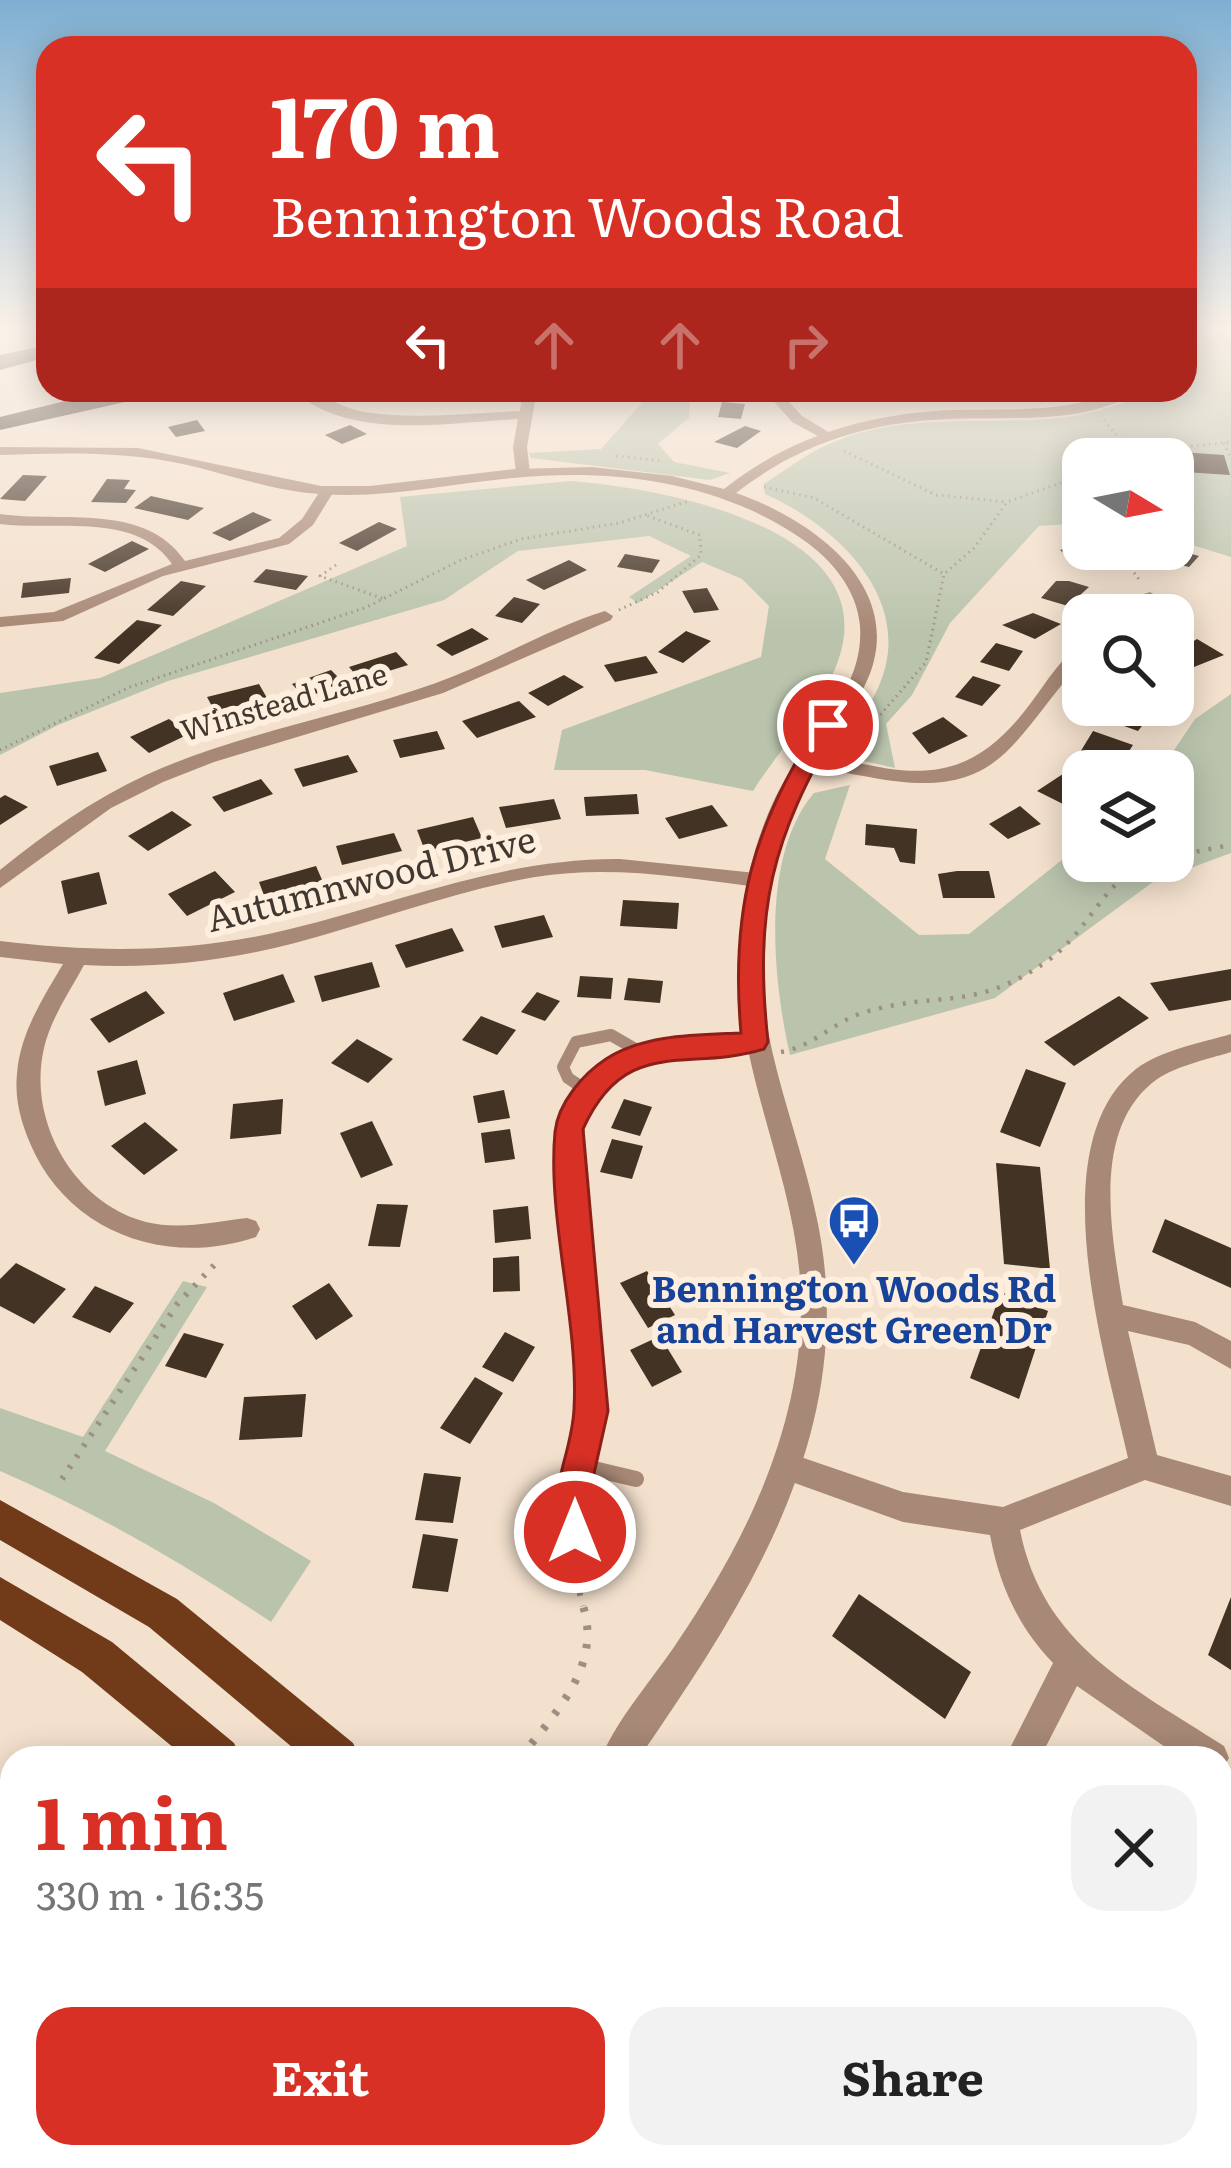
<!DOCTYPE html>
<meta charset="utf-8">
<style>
body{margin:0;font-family:Literata,serif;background:#f2f2f2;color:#222;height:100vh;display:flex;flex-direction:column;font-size:45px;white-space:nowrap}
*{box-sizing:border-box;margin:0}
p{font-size:39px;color:#767676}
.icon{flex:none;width:66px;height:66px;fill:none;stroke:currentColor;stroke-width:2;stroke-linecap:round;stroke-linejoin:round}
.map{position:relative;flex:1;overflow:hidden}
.sheet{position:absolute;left:0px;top:1746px;width:1233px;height:423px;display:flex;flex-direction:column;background:#fff;border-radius:36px 36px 0 0;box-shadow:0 6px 30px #0003}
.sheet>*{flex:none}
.banner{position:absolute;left:36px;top:36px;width:1161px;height:366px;border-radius:36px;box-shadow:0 6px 30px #0003;background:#d93025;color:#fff;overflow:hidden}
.needle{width:78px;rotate:100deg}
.buttons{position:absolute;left:1062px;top:438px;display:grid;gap:24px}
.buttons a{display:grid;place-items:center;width:132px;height:132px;border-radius:24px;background:#fff;box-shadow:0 6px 30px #0003;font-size:60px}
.pin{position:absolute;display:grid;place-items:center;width:102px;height:102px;color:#fff;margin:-51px;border:6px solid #fff;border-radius:50%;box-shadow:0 3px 12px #0007}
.me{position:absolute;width:132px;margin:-66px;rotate:0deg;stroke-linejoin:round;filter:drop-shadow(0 0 9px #0008)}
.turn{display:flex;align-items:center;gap:42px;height:252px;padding:0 36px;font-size:54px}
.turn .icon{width:156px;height:156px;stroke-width:2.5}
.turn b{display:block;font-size:84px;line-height:102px}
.lanes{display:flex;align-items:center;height:114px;padding:0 36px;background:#0003;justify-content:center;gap:60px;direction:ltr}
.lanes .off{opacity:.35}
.round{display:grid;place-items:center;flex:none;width:126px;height:126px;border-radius:36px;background:#f2f2f2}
.headline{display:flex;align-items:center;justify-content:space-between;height:204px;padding:0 36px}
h1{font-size:72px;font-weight:700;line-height:90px;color:#d93025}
.primary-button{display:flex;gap:24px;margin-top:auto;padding:24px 36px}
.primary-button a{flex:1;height:138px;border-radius:36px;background:#d93025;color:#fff;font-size:48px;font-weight:700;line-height:138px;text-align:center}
.primary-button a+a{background:#f2f2f2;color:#222}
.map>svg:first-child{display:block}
</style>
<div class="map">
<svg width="1231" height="2168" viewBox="0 0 1231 2168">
<rect width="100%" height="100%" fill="#f3e0cd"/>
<path fill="#bac4ad" d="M1185,330h46v227l-58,-18v-80h-90v64l-44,3 -89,97 -38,72 -26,29 9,44 -53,-12 -4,-11c14,-21 33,-37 42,-62 35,-85 -45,-158 -115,-189l-1,-10c23,-15 46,-33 72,-43 75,-30 154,-14 232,-24 41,-5 77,-27 117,-27z
M639,390h51l-1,28 -31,26 16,18 56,11 -20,7 -179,-22 -2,-5 72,-4 47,-53z
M570,481c85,6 316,45 268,180 -16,46 -59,88 -85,130l-108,-21h-91l8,-40 199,-73 8,-51 -27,-27 -40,-17 -64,41 -9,-6 62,-41 -42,-20 -131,15 -74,49 -276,81 -110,44 -58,30v-62l100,-15 307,-132 -7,-49z
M1231,694v159l-78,29 -158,116 -205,57c-17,-74 -30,-199 24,-262l36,-8 -25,74 94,76 50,-1 114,-91v18h90v-90h-13l35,-52z
M183,1281l24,6 -102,164 109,52 97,58 -40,61c-88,-59 -174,-109 -271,-151v-63l83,29z"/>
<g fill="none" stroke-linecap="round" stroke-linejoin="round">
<path stroke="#80a7b0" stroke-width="4.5" d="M1221,330l10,21"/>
</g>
<path fill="#433325" d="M48,345v12l-48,13v-15z
M110,390h13l11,10 -134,30v-13z
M722,402l23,2 -4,15 -23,-2z
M197,420l8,11 -29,6 -8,-10z
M350,425l17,9 -25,10 -17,-9z
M745,426l16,5 -24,17 -23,-6z
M1180,452l44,3 6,20 -45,-3z
M23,475l24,1 -22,25 -25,-2z
M107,479l23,1 -6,9 12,1 -10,13 -35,-1z
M151,496l53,12 -16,12 -54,-12z
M253,512l19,8 -42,21 -18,-8z
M379,522l18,7 -40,22 -18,-8z
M132,541l17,8 -44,23 -17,-8z
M1083,542v7h16l9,8 -31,8 -17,-15z
M1150,549h24l25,7 -10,11 -45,-11z
M625,554l35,6 -8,13 -35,-6z
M569,560l18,10 -43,20 -18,-10z
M266,569l42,7 -12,14 -43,-8z
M71,578l-2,15 -48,5 2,-15z
M181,581l25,5 -33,30 -26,-6z
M1056,581h13l20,6 -21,19 -27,-8z
M707,588l12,22 -25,3 -12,-22z
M514,597l26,7 -18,19 -27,-7z
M1033,613l28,11 -26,15 -33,-14z
M137,620l25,5 -43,39 -25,-6z
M472,628l17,11 -37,17 -16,-11z
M686,631l25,10 -28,22 -25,-11z
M1197,639l27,16 -30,12 -21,-13z
M996,643l27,8 -14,20 -29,-9z
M396,652l12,13 -48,15 -11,-13z
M646,656l12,17 -43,9 -11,-17z
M331,670l13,13 -39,15 -13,-14z
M564,675l20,12 -36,19 -20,-13z
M973,676l28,9 -19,21 -27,-9z
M259,684l8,14 -52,14 -8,-15z
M519,701l17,16 -59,21 -15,-17z
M1112,705h33l-9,13 9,4 -7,9 -39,-14z
M943,717l25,19 -39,18 -17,-21z
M169,719l20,15 -40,19 -19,-16z
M437,731l8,18 -45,9 -7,-18z
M1093,731l40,14 -6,9 -11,-3 -9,13 -28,-10z
M98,752l9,19 -50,15 -8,-20z
M348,755l10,17 -55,15 -9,-18z
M1066,772l17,8v15l-14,12 -32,-16z
M261,779l12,15 -49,18 -12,-15z
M637,794l2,20 -53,2 -2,-19z
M5,795l23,12 -28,18v-27z
M554,799l7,20 -55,9 -7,-21z
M712,805l16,21 -49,13 -14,-21z
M1020,806l21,18 -33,15 -19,-15z
M172,811l20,14 -44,26 -20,-15z
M473,817l9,21 -57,13 -8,-21z
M866,824l51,5 -2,35 -15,-2 -6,-14 -29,-3z
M394,833l8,18 -60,14 -6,-19z
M316,866l10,23 -58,17 -9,-24z
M215,871l20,21 -48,24 -19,-22z
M957,871h32l6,27h-52l-5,-24z
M99,872l8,32 -39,10 -7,-33z
M623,900l56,3 -2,26 -57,-3z
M544,915l9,22 -51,11 -8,-22z
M452,928l12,23 -58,17 -11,-23z
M372,962l8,25 -58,15 -8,-26z
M1231,969v31l-62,11 -19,-28z
M283,974l12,28 -61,19 -11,-28z
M580,976l33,2 -2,21 -34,-2z
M628,978l35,3 -3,22 -36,-3z
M146,991l19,22 -56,30 -19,-24z
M537,992l23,9 -15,20 -24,-9z
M1119,996l30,22 -75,48 -30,-24z
M481,1016l35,14 -19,25 -35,-15z
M357,1039l36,20 -25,24 -37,-20z
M137,1060l9,34 -41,12 -8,-35z
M1026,1069l40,14 -26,64 -40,-15z
M504,1090l6,28 -32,5 -5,-27z
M283,1099l-2,35 -51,5 3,-35z
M624,1099l28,8 -12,29 -29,-8z
M372,1121l21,44 -32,13 -21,-45z
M145,1122l33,28 -34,25 -33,-29z
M510,1129l5,30 -30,4 -4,-30z
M612,1139l31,7 -11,33 -32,-7z
M996,1163l44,4 10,102 -46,-5z
M377,1204l31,1 -8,42 -32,-1z
M528,1206l3,33 -36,4 -2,-33z
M1165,1219l66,29v40l-79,-36z
M519,1256l1,35 -27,1v-34z
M16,1263l50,26 -32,35 -34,-18v-27z
M647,1271l28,44 -27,13 -28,-45z
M329,1283l24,33 -37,24 -24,-34z
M95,1286l39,17 -24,30 -38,-16z
M1001,1292l47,19 -29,88 -49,-21z
M505,1332l30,15 -22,35 -31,-15z
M184,1333l40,11 -18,34 -41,-12z
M660,1336l22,36 -30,15 -22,-37z
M475,1377l28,16 -33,51 -30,-16z
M306,1394l-4,43 -63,3 5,-43z
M424,1473l37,4 -8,46 -38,-3z
M423,1534l35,5 -10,53 -36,-4z
M859,1594l112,78 -26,47 -113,-83z
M1231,1597v73l-23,-15z
M1221,1847l10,7v71l-10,-7z
M0,2007l12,15v95l-12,15z
M92,2157h41l8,11h-58z"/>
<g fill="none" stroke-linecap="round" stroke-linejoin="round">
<path stroke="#9d9082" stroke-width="3" stroke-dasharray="1.5 4.5" stroke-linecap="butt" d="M1104,420l23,28
M1224,443l7,15
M844,451l92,44 71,7
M616,456l47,5
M1170,459l-8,-10 69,-7
M1078,479l5,23
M764,487l50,11 130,76
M1116,549l25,33
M336,565l-16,11 64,23
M619,610l39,-18 43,-37 -1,-20 -55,-20
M0,750l130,-63 237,-80 94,-47 60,-21 98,-16 70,-22
M849,751l77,-89 18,-88 30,-26 33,-46 76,-27"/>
<path stroke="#9d9082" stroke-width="4.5" stroke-dasharray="3 9" stroke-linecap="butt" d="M1173,856l58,-11
M781,1052c32,-5 53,-31 84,-40 75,-22 110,1 185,-53 38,-28 54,-78 98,-98"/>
<path stroke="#9d9082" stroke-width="6" stroke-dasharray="3 10" stroke-linecap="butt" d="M62,1479l116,-176 41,-43
M570,1555l13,51"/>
<path stroke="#9d9082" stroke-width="8" stroke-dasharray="4.5 14" stroke-linecap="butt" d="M520,1758c35,-45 84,-93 62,-155
M316,2168l7,-11"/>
<path stroke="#a88876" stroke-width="12" d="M586,1090l-18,-12 -5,-11 13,-25 35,-7 31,18"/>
<path stroke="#a88876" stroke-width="16" d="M577,1465l59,14"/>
<path fill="#a88876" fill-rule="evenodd" d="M293,390c23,0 47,18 72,22 51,8 104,1 155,-1l3,-21h14l-10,57 3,26 -7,4 -7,-4 -3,-26 5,-28c-69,3 -169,23 -225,-29z
M764,390h14l24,26 28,17 -12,3 -26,-14z
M327,487l7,4 -21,34 -24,19 -126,32 -100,45 -63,6v-10l54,-5 118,-48c-36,-53 -116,-33 -172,-40v-10c62,9 145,-12 185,47l94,-23 23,-19 20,-31z
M1150,592l8,5 -9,18h-16l11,-21z
M605,611l8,5 -2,4 -168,73 -229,69 -51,20 -52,26 -111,80v-18c46,-37 92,-70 146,-95 92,-42 195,-58 290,-92 57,-20 111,-54 169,-72z
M1083,645v15c-74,82 -81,143 -214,117 -22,-4 -54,-8 -71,-21l9,-6c100,26 158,44 226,-50 14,-18 29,-45 50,-55z
M620,859l136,14 10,7 -10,7c-73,-10 -147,-22 -221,-10 -82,14 -160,45 -240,66 -69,18 -140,26 -211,22 -14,26 -33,53 -40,83 -17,72 29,155 102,174 33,8 68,0 101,-4l9,3 4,8 -4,8c-85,29 -180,-1 -221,-83 -12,-25 -21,-52 -18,-80 3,-41 26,-76 46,-110l-63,-7v-16c98,12 194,12 290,-12 111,-27 214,-71 330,-70z
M755,1033l12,9 -4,6 -117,13 -33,18 -25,30 -7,44 25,258 -20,85 5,36 -5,11 -11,4 -11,-4c-20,-47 10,-87 12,-134 4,-69 -40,-256 -10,-308 15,-25 44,-46 71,-55 35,-12 81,-9 118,-13z
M1231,1034v18c-25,8 -58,14 -79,31 -61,50 -40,154 -29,222l72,17 36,19v28l-42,-24 -61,-14 29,124 74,21v30l-86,-26 -125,50c23,116 113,157 204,216l5,12 -8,14v-14h-40l-104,-72 -37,72h-35l48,-95c-35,-36 -54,-79 -63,-128l-87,-13 -125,-45 -4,-10 4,-10 11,-4 114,39 100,15 125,-49c-22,-100 -89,-313 8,-389 25,-19 65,-26 95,-35z"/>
<path fill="#a88876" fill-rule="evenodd" d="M1121,390h18c-51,36 -130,26 -189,29 -81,3 -150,24 -214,74 75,26 169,92 133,183 -17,42 -51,75 -72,116 -23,46 -33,98 -36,149 -5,101 38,186 57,283 41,205 -68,373 -179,534h-38c17,-41 52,-79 77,-117 68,-101 124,-214 123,-339 -1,-124 -70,-233 -62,-360 3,-50 15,-100 37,-146 27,-55 89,-103 84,-170 -3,-37 -29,-67 -58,-87 -84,-58 -189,-71 -289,-61 -65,6 -128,21 -193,16 -47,-3 -92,-20 -137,-30 -60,-13 -122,-11 -183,-9v-8l138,1 183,38h49l145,-17 77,-2 80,9 52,13c68,-54 146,-76 232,-79 55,-1 113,3 165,-20z
M349,2157h42l-4,11h-42z"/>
<path fill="#713b1a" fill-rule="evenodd" d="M0,1500l177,99 176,144 7,15h-55l-156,-131 -149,-87z
M0,1577l112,65 122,101 7,15h-55l-104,-86 -82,-52z
M620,2157h57l5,11h-58z
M752,2157h58l5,11h-59z"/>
</g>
<linearGradient id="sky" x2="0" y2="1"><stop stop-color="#7eafd2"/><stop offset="0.52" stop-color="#faf1e8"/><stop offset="1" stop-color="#faf1e8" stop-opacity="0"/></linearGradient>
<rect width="1231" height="633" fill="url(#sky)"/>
<path fill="#d93025" stroke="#8d1f18" stroke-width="3" d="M821,721l18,4c-68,113 -85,186 -71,317l-4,7c-77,24 -138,-15 -181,80l25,282 -19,85 4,36 -5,12 -13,5 -12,-5c-20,-48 9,-87 11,-135 5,-86 -27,-192 -19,-277 3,-29 28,-58 51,-73 39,-25 91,-24 135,-26 -11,-123 12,-209 80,-312z"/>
<defs>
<g id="bus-pin" transform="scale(2.7)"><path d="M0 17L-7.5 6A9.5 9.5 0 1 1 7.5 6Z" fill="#1a4fb4" stroke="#feeede"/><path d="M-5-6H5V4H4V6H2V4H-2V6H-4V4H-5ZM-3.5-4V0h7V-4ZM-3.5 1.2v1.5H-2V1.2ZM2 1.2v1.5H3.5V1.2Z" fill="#fff"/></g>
</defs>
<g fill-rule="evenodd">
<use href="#bus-pin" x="854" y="1221"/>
</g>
<g text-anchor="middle" stroke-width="12" stroke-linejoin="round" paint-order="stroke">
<g font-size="30" fill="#413931" stroke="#feeede">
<text transform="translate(284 703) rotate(-16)" y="10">Winstead Lane</text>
</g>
<g font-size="36" fill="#413931" stroke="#feeede">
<text transform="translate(371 879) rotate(-14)" y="13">Autumnwood Drive</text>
</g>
<g font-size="36" font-weight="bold" fill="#164399" stroke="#feeede">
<text x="854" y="1302">Bennington Woods Rd<tspan x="854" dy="41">and Harvest Green Dr</tspan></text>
</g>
</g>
</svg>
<div class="buttons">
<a><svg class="needle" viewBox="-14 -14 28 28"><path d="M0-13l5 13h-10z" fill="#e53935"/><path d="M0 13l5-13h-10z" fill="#767676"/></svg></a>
<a><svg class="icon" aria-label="search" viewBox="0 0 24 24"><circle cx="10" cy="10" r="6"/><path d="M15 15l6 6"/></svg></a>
<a><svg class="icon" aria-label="layers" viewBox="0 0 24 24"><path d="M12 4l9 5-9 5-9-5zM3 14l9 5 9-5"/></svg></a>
</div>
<div class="pin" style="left:828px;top:725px;background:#d93025"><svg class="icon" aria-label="arrive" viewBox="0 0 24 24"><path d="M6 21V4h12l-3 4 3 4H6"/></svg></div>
<svg class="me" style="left:575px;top:1532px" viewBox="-20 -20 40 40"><circle r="17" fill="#d93025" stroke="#fff" stroke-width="3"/><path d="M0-11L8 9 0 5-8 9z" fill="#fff"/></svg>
<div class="banner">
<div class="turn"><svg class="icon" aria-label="left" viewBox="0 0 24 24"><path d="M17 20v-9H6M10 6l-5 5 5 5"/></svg><div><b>170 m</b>Bennington Woods Road</div></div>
<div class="lanes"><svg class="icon" aria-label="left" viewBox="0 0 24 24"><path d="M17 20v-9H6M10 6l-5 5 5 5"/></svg><svg class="icon off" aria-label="ahead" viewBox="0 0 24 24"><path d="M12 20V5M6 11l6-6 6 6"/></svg><svg class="icon off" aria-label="ahead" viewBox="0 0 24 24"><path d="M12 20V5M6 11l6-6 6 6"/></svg><svg class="icon off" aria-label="right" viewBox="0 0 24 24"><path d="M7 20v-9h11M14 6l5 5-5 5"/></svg></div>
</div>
<section class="sheet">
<div class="headline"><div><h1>1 min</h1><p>330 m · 16:35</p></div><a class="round"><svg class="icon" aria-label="close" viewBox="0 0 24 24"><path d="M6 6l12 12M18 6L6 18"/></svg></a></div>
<div class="primary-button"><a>Exit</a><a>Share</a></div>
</section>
</div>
